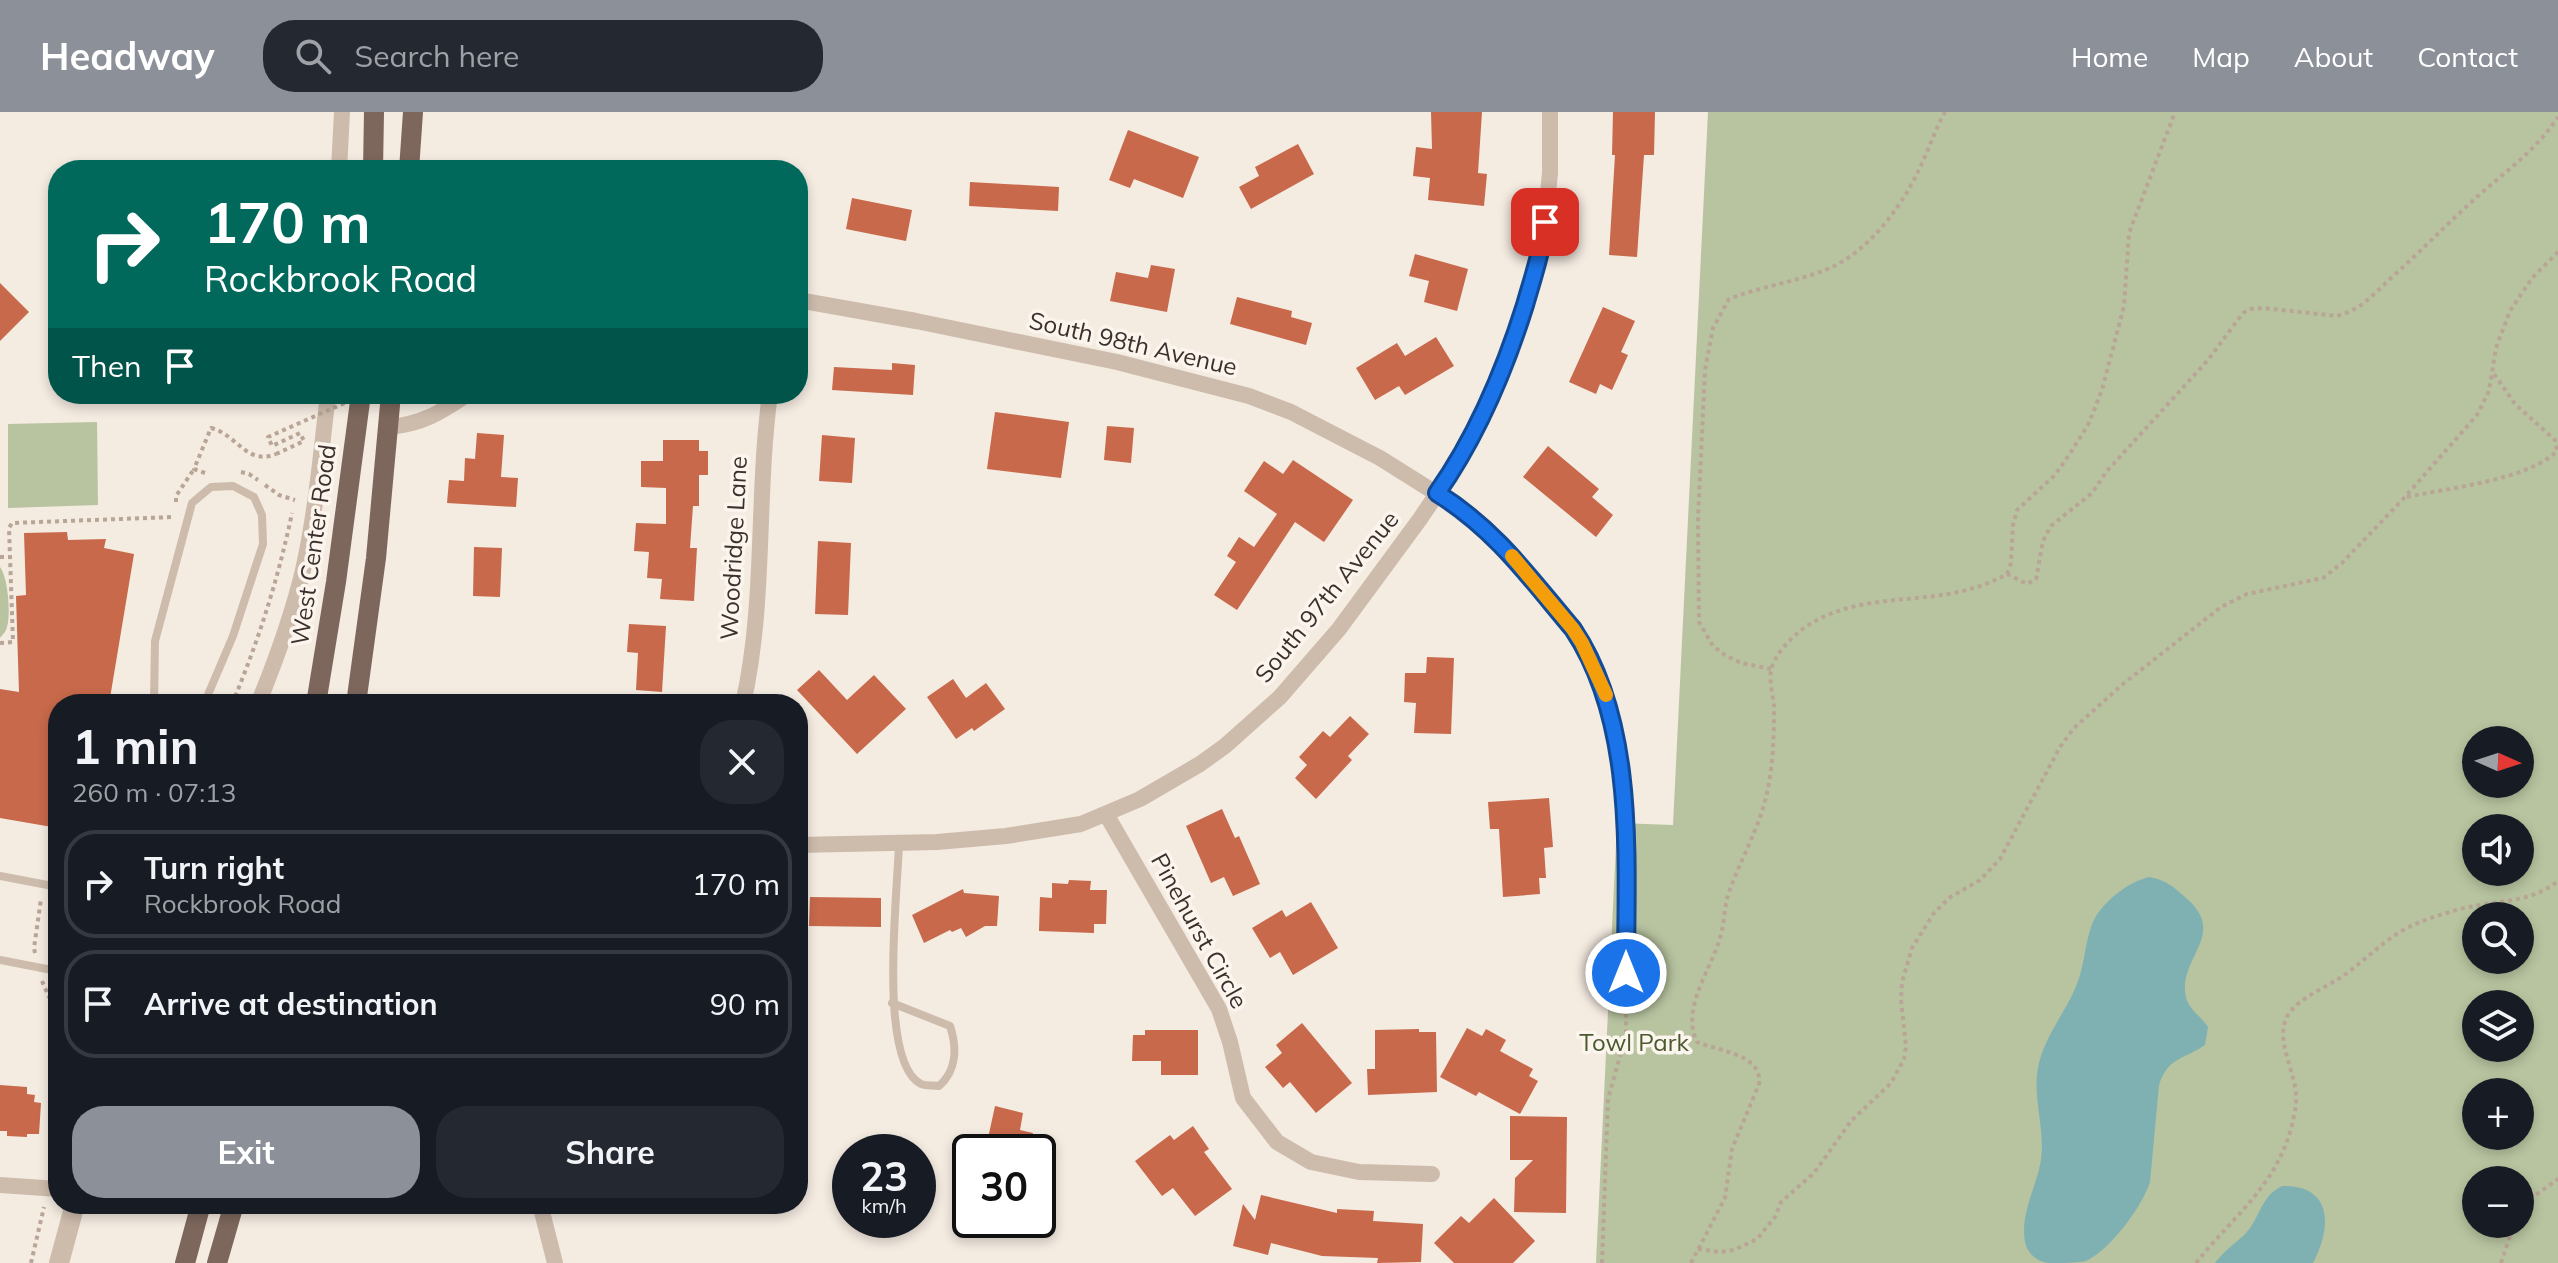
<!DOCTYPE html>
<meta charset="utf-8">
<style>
body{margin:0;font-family:Mulish,sans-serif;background:#242831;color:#f1f3f6;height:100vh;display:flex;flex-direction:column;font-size:30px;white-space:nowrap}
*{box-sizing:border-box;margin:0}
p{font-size:26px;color:#9ea1a6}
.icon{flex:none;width:44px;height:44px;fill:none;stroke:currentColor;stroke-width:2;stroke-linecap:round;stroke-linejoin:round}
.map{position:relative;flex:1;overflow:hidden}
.panel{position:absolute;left:48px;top:582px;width:760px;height:520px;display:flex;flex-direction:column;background:#171b24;border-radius:32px;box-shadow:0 4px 12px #0003}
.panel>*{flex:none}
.guide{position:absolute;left:48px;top:48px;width:760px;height:244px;border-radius:32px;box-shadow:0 4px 12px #0003;background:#00695c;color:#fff;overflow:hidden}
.needle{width:52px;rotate:93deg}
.controls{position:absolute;left:2462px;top:614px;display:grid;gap:16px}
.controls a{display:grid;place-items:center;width:72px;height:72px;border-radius:50%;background:#171b24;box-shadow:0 4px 12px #0003;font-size:40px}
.speed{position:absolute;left:832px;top:1022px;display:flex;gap:16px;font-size:40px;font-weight:700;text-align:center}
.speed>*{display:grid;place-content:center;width:104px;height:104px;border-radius:50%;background:#171b24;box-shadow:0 4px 12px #0003;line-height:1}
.speed small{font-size:20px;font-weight:400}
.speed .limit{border:4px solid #111;border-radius:12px;background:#fff;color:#111}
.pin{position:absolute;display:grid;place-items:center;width:68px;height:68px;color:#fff;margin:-34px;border-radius:16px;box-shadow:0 4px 12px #0006}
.me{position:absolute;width:88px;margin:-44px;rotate:0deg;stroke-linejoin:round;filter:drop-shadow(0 0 6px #0008)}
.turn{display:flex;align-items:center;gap:28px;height:168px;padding:0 24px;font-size:36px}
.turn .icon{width:104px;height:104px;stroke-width:2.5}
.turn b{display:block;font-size:56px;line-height:68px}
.then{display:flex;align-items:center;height:76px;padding:0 24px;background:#0003;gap:16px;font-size:30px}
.round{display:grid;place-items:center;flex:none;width:84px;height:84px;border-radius:32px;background:#242831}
.head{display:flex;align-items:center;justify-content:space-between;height:136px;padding:0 24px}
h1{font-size:48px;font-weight:700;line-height:60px}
.cta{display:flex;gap:16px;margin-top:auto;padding:16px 24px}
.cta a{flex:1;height:92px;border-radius:32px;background:#8c9099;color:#fff;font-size:32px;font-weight:700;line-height:92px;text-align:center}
.cta a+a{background:#242831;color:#f1f3f6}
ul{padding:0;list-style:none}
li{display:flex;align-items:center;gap:24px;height:108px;margin:0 16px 12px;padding:0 8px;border:4px solid #363941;border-radius:32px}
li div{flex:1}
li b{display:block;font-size:30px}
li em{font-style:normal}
header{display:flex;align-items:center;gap:48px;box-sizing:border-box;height:112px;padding:0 40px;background:#8c9099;color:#fff}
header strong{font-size:38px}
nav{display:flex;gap:44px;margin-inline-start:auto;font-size:28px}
.search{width:560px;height:72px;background:#242831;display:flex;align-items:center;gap:20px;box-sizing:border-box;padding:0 28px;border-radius:32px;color:#9ea1a6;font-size:30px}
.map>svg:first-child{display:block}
</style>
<header>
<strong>Headway</strong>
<div class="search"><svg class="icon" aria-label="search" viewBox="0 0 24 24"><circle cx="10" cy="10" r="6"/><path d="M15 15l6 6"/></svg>Search here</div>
<nav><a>Home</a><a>Map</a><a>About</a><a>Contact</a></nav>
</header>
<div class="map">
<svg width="2558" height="1151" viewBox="0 0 2558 1151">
<rect width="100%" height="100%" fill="#f4ebe1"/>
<path fill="#b8c4a0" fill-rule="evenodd" d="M1708,0h850v1151h-962l21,-440 56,2zM2476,628h44v44h-44zM2476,716h44v44h-44zM2476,804h44v44h-44zM2476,892h44v44h-44zM2476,980h44v44h-44zM2476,1068h44v44h-44z
M97,310l1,83 -90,3v-84z
M0,455c8,10 11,47 7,60 -1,5 -4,7 -7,11z"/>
<path fill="#7fb0b2" d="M2149,765c17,3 25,10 37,21 43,37 -9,60 0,99 2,12 16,20 22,30l-3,18c-22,15 -37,12 -46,40l-9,97c-8,25 -40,68 -64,79 -10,2 -25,2 -36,2 -12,0 -23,-10 -25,-21 -5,-26 10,-53 15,-77 7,-33 -8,-65 -2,-97 5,-28 24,-51 36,-77 10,-20 10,-43 17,-64 8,-23 35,-44 58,-50z
M2282,1074c51,-1 50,41 31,77h-98c8,-11 18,-18 28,-27 17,-15 16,-39 39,-50z"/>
<path fill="#c8694b" d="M1431,0h51l-4,61 9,1 -3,32 -56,-6 2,-22 -17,-2 3,-29 16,2z
M1613,0h42l-1,43h-10l-7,102 -28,-2 6,-100h-3z
M1128,18l71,27 -16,41 -49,-19 -4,9 -21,-8z
M1298,32l16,30 -63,35 -12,-22 20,-11 -4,-9z
M970,70l89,5 -1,24 -89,-5z
M852,86l60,12 -6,31 -60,-12z
M1415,142l53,15 -11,42 -33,-9 5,-21 -20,-5z
M1151,153l24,4 -8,43 -57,-11 6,-29 32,6z
M0,171l29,29 -29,29z
M1237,185l55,14 -1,6 21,6 -6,22 -76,-21z
M1603,195l32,14 -14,31 7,3 -16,35 -12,-6 -4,10 -27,-12z
M1436,225l18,29 -49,29 -6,-9 -24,14 -19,-32 41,-25 8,13z
M892,251l23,2 -2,30 -81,-5 2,-23 58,3z
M995,300l74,10 -8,56 -74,-9z
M1107,314l27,2 -3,35 -27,-3z
M477,321l27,2 -3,42 17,1 -2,29 -69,-4 2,-23 15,1 1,-23 10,1z
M822,323l33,3 -3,45 -33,-2z
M663,328h36v11h9v24h-9v31h-6l-3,42h7l-3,53 -34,-2 2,-20 -15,-1 2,-26 -15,-1 2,-28 30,1v-36l-25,-1v-26h22z
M1548,334l51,43 -7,8 21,18 -17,22 -73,-60z
M1293,348l60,40 -29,42 -29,-20 -58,88 -23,-15 22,-33 -9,-6 12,-19 15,10 23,-33 -33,-23 20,-30 19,13z
M67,420l1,8 38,-1 -2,9 30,6 -25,150h-51v120h-3l-3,3 -52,-9v-129l19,3 -3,-96 10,-1 -2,-62z
M818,429l33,2 -3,72 -33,-1z
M474,435l28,1 -2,49 -27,-1z
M629,512l37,2 -4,66 -26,-2 2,-37 -11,-1z
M1427,545l27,1 -3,76 -37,-1 2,-30 -12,-1 1,-29h21z
M819,558l28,30 27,-25 32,34 -49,45 -60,-64z
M953,567l13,19 20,-15 19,26 -31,22 -2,-3 -16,11 -29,-42z
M1350,604l19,18 -21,22 4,4 -36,39 -21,-21 12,-13 -8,-8 24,-26 7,6z
M1549,686l4,49 -9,1 2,30h-7l1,16 -37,3 -4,-68h-9l-2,-27z
M1222,697l13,29 4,-2 21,48 -27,12 -9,-19 -13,6 -25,-57z
M1069,768l22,1 -1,9h17l-1,34h-12v9l-55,-2 1,-34 12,1v-15l16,1z
M963,777l1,4 35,3 -2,30h-12l-19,11 -5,-9 -9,4 -2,-2 -26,13 -12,-28z
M810,785l71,1v29l-72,-1z
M1311,790l27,46 -45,27 -13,-23 -10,6 -18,-30 30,-18 4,7z
M1302,911l50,60 -36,30 -26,-31 -7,6 -18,-21 17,-14 -6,-8z
M1467,916l15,8 4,-7 20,11 -6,11 33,18 -4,7 9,5 -18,33 -41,-22 -3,4 -36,-19z
M1419,917v3h17l1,60 -69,3 -1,-26h8v-39z
M1145,918h53v45h-37v-14h-29l1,-26h12z
M0,973l27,2v7l8,1 -1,7 7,1 -2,31h-12v3l-20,-1v-5h-7z
M995,994l28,7 -3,17 13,3 -4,19h-44z
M1510,1004l57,1 -1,96 -52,-1 1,-34 18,-18h-23z
M1193,1014l16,23 -5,3 28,37 -37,27 -22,-28 -11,8 -27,-35 35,-26 4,5z
M1261,1083l76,18v-4l37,2 -1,10 50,3 -2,38 -44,1 1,-5 -56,-2 -51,-13 -3,12 -35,-9 10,-42 12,16z
M1494,1086l41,43 -22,22h-59l-20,-20 27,-27 8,7z"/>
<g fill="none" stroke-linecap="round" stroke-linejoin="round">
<path stroke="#b9a596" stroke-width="4" stroke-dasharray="4 4" stroke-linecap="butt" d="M241,360l8,2 9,6
M205,361l-11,-4 17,-41c26,6 35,38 65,26
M265,373l14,10 16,5
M2407,385c41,-9 121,-17 150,-46l-2,-11 -40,-36 -23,-33
M176,390v-6l18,-27
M0,445h10
M2007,462l20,10 9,-5 7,-38 8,-15 41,-33 15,-22 101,-111 35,-47 8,-4 12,-1 74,8c24,-6 38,-23 55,-39 25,-22 48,-46 73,-69 32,-31 68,-53 93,-91
M0,531l13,-1 -4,-114 3,-5 162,-6
M1771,557l-30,-6 -16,-8 -12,-9 -14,-24 -1,-103 7,-149 8,-42 16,-29c33,-13 68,-17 101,-31 37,-16 69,-58 87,-94 10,-20 17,-42 28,-62
M232,592c26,-62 46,-124 60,-191
M35,841l-1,-5 7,-49
M42,869l7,16 9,8
M54,1059l4,-17
M2520,1100l10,-13 28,-20
M1698,1137l22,3 14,-2 23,-11 18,-22 6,-15 33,-29 37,-52 40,-38 13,-24 2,-13 -5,-46 1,-18 10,-34 22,-35 15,-15 31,-18 20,-21 60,-112 14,-19 49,-44 98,-77 26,-13 76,-16 19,-15 63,-66 72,-82 12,-24 7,-43 14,-37 22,-33 26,-26
M31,1151l13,-56
M1602,1151l6,-164 18,-64v-43
M1691,1151l34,-65 7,-49 27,-65c4,-30 -41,-33 -62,-42 -17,-35 16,-74 24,-108 4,-14 3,-28 8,-42 10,-28 25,-55 34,-84 10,-33 11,-67 11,-102 -1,-11 -5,-25 -3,-36 3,-14 18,-30 29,-39 62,-47 138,-18 207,-57l4,-11 2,-38 4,-15 38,-35 16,-23 17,-27 14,-35 22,-84 5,-73 46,-121
M2196,1151c37,-47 80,-76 96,-138 2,-10 5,-20 4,-30 -1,-26 -24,-59 -6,-83 12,-15 34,-24 50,-34 24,-16 43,-38 69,-51 16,-8 34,-13 51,-18 34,-9 70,-5 98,-28
M2501,1151l13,-39"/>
<path stroke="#cdbbac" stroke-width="8" d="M154,592l1,-63 37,-138 19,-16 22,-1 21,11 8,18 1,29 -30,92 -29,68
M0,764l58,11
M0,848l57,11
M58,860l-6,-24 6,-17
M892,891l58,23c7,21 7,44 -11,60 -5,-1 -14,0 -18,-2 -44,-22 -23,-195 -22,-241"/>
<path stroke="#cdbbac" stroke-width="16" d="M339,58l3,-58
M798,188l118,21 201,41 132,34 42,16 89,46 78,49 47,40 68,82c64,95 53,234 53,344
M389,315c33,-3 51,-14 79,-33
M258,592c18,-44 34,-88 45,-134 13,-58 18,-117 25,-176
M743,592c23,-101 13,-208 27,-310
M1106,702l113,195 11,33 13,56 34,44 34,20 48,10 73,2
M798,733l139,-3 69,-6 75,-12 59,-25 60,-35 25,-18 55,-49 59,-68 81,-110 33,-49 28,-50 29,-67 33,-107 7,-73v-61
M0,1073l58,4
M540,1092l15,59"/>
<path stroke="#cdbbac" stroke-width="20" d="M59,1151l16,-59"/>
<path stroke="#7d675c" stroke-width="20" d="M373,58l1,-58
M409,58l4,-58
M316,592l20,-122 25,-188
M356,592l20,-146 15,-164
M185,1151l16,-59
M217,1151l17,-59"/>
<path stroke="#b9a596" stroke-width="4" stroke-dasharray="4 4" stroke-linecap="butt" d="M276,342l28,-13 -4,-8 -28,13 -4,-9 97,-43"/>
</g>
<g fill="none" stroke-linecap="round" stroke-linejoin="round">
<g stroke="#114b97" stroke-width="20">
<path id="route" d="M1545,110c-3,29 -12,55 -20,83 -21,67 -48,131 -88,188 59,37 92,84 136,136 64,96 53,233 53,344"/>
</g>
<use href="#route" stroke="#1a73e8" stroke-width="14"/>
<path stroke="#f59e0b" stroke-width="14" d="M1512,444l61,73 9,14 24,52"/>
</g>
<g text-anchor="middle" stroke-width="7" stroke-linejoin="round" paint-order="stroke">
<g font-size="24" fill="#3b302b" stroke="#fbf5ee">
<text transform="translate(1133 232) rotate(13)" y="8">South 98th Avenue</text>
<text transform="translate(314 433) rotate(-82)" y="8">West Center Road</text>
<text transform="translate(734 436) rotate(-87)" y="8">Woodridge Lane</text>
<text transform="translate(1327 485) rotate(-51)" y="8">South 97th Avenue</text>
<text transform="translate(1199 819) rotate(61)" y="8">Pinehurst Circle</text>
</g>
<g font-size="24" fill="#4a5a2e" stroke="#fbf5ee">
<text x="1634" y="939">Towl Park</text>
</g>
</g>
</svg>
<div class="controls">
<a><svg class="needle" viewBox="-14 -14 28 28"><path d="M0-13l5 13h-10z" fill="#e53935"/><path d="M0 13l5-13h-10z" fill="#9ea1a6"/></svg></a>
<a><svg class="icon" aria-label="sound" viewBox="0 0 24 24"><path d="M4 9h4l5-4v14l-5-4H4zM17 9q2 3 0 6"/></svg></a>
<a><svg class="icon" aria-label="search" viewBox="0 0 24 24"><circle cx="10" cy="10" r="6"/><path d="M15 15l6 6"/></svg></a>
<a><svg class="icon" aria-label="layers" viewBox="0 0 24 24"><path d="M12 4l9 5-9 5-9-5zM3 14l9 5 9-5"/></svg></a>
<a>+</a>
<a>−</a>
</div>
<div class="speed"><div>23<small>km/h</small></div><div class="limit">30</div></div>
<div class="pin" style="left:1545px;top:110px;background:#d93025"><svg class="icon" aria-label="arrive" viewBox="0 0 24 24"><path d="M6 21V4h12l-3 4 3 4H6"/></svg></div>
<svg class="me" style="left:1626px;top:861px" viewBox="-20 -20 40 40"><circle r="17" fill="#1a73e8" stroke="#fff" stroke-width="3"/><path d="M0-11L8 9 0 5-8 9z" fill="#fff"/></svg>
<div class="guide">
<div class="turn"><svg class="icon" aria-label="right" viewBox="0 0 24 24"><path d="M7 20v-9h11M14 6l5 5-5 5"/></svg><div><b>170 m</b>Rockbrook Road</div></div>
<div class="then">Then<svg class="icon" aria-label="arrive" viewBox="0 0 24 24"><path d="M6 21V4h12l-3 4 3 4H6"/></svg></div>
</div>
<section class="panel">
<div class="head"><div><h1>1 min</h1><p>260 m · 07:13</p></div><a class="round"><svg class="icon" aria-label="close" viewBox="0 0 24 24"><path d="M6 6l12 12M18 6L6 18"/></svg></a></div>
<ul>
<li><svg class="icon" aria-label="right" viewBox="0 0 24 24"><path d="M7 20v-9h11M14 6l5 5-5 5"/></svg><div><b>Turn right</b><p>Rockbrook Road</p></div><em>170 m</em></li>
<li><svg class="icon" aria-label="arrive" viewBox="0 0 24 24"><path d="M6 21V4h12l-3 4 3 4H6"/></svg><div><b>Arrive at destination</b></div><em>90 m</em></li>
</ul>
<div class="cta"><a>Exit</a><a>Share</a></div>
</section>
</div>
